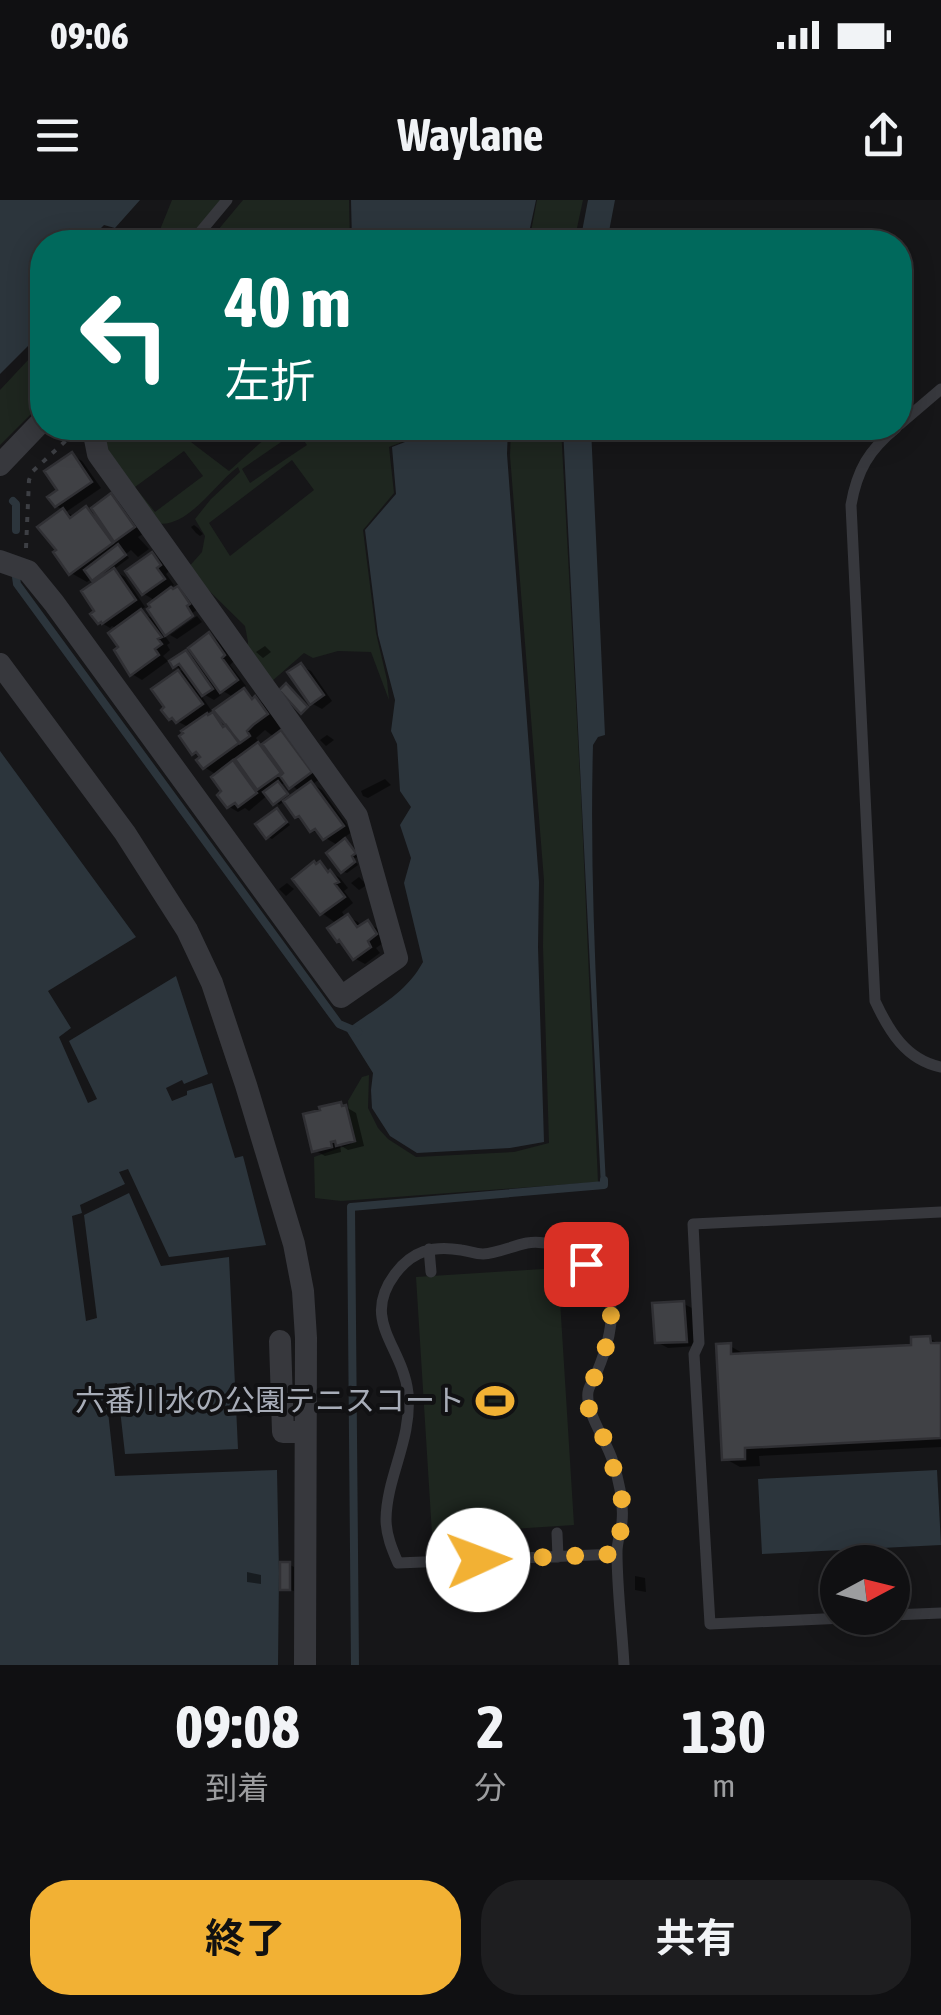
<!DOCTYPE html>
<html lang="ja">
<meta charset="utf-8">
<style>
body{margin:0;font-family:"Asap Condensed","Noto Sans JP",sans-serif;background:#1e1e20;color:#f1f3f6;height:100vh;display:flex;flex-direction:column;font-size:38px;white-space:nowrap}
*{box-sizing:border-box;margin:0}
p{font-size:32px;color:#9c9d9f}
.icon{flex:none;width:55px;height:55px;fill:none;stroke:currentColor;stroke-width:2;stroke-linecap:round;stroke-linejoin:round}
.map{position:relative;height:1465px;overflow:hidden}
.side{display:flex;flex-direction:column;background:#101012;flex:1}
.side>*{flex:none}
.top-card{position:absolute;left:30px;top:30px;width:882px;height:210px;border-radius:40px;box-shadow:0 5px 25px #0003,0 0 0 2px #303032;background:#00695c;color:#fff;overflow:hidden}
.needle{width:65px;rotate:83deg}
.fabs{position:absolute;left:820px;top:1345px;display:grid;gap:20px}
.fabs a{display:grid;place-items:center;width:90px;height:90px;border-radius:50%;background:#101012;box-shadow:0 5px 25px #0003,0 0 0 2px #303032;font-size:50px}
.pin{position:absolute;display:grid;place-items:center;width:85px;height:85px;color:#fff;margin:-42px;border-radius:20px;box-shadow:0 5px 15px #0006}
.me{position:absolute;width:110px;margin:-55px;rotate:88deg;stroke-linejoin:round;filter:drop-shadow(0 0 8px #0008)}
.turn{display:flex;align-items:center;gap:35px;height:210px;padding:0 30px;font-size:45px}
.turn .icon{width:130px;height:130px;stroke-width:2.5}
.turn b{display:block;font-size:70px;line-height:85px}
.eta{display:flex;justify-content:space-evenly;align-items:center;height:170px;text-align:center}
.eta b{font-size:60px;font-weight:700;line-height:70px}
.primary-button{display:flex;gap:20px;margin-top:auto;padding:20px 30px}
.primary-button a{flex:1;height:115px;border-radius:40px;background:#f2b134;color:#111;font-size:40px;font-weight:700;line-height:115px;text-align:center}
.primary-button a+a{background:#1e1e20;color:#f1f3f6}
.status{display:flex;justify-content:space-between;align-items:center;height:70px;padding:0 50px;background:#101012;direction:ltr}
.status svg{height:28px;fill:currentColor}
header{display:flex;justify-content:space-between;align-items:center;height:130px;padding:0 30px;background:#101012;font-size:45px;font-weight:700}
.map>svg:first-child{display:block}
</style>
<div class="status"><b>09:06</b><svg viewBox="0 0 49 12"><path d="M0 12V9h3v3zM5 12V6h3v6zM10 12V3h3v9zM15 12V0h3v12zM26 1h20v11H26zM47 4h2v5h-2z"/></svg></div>
<header><svg class="icon" aria-label="menu" viewBox="0 0 24 24"><path d="M4 6h16M4 12h16M4 18h16"/></svg>Waylane<svg class="icon" aria-label="share" viewBox="0 0 24 24"><path d="M12 15V3M7 8l5-5 5 5M5 13v7h14v-7"/></svg></header>
<div class="map">
<svg width="941" height="1465" viewBox="0 0 941 1465">
<rect width="100%" height="100%" fill="#161618"/>
<path fill="#1e261f" fill-rule="evenodd" d="M172,0h49l-34,42h-32z
M243,0h106l1,42h-142z
M537,0h46l-9,42h-45z
M42,145v58l-42,42v-55z
M106,228h75l-2,5 50,38 48,-43h119l6,14 -13,5 5,46 -31,37 13,103 11,47 2,20 -18,-48 -33,-1 -25,7 -9,-5 -33,29 -25,-30 2,-10 -3,-16 -58,-57 15,-17 3,-16 -10,-17 16,-20 29,-27 -2,-5c-23,16 -51,63 -82,56l-53,-75zM297,231l10,14 -57,38 -8,-14zM184,251l19,25 -48,36 -20,-25zM292,260l22,30 -84,66 -21,-33z
M511,228h50l20,367 17,387 -257,19 -26,-3 -1,-41 37,-13 -3,-43 14,-24 7,-2 -1,33 10,20 10,11 28,18 98,-5 35,-9 -6,-197 1,-66 -34,-424z
M558,1068l16,257 -142,9 -16,-257z"/>
<path fill="#2c353c" d="M0,0h140l-25,28 -11,-3 -8,8v9h-54v90l-42,42z
M351,0h185l-9,42h-175z
M588,0h27l-8,42h-27z
M398,228h110l-1,26 32,428 -1,65 6,195 -34,6 -93,5 -27,-17 -18,-28 -1,-18 2,-17 -27,-43c29,-22 59,-35 77,-68l-19,-79 7,-25 -11,-33 11,-18 -11,-16 -3,-47 -6,-13 4,-31 -17,-65 -13,-105 31,-36 -4,-47 13,-5z
M563,228h28l14,307 -7,2 -5,8c-4,147 6,294 13,440l-5,2z
M0,551l136,186 -88,54 23,37 -12,9 29,66 9,-4 -28,-58 107,-65 32,98 -24,10 -2,-4 -16,8 6,13 15,-6v-4l25,-8 23,75 8,-2 23,89 -97,12 -41,-88 -9,3 6,12 -45,21 2,8 -10,3 14,105 11,-3 -13,-103 45,-22 32,73 68,-9 9,192 -113,5 -8,-71 -12,1 10,92 162,-6 2,103 -1,92h-278z
M937,1270l4,75 -179,9 -4,-75z"/>
<path fill="#0007" fill-rule="evenodd" d="M72,255l10,6 19,27 -35,24 9,5 12,-8 13,7 11,-20 10,6 22,32 -5,3 11,12 -11,8 -7,-7 -5,4 3,4 -16,12 12,7 20,30 -6,4 20,11 -3,-21 -12,-7 8,-39 10,6 7,10 -3,3 8,11 -5,4 5,2 4,-2 10,6 10,14 -30,22v3l-8,-5 10,14 -3,2 3,5 -7,6 5,5 -26,19 -10,-6 -11,-27 -4,-18 -5,-3 -2,2 -10,-6 -1,-40 -6,-4 -6,4 -16,-9 -7,-63 -8,-4z
M194,325l4,3 5,6 -3,2 -4,-3 -5,-6z
M197,416l5,6 -25,17 -7,-4z
M209,435l10,6 15,20 -4,4 16,21 -4,3 23,16 11,16 5,9 -2,2 13,7 29,39 -8,6 9,6 30,42 -10,7 7,5 10,12 -5,3 4,6 -11,8 -5,-2 -3,-25 -27,-16 -6,-9 -9,-5 -11,-16 -7,5 -10,-11 -20,17 -4,-3 -7,4 -10,-6 -11,-31 -13,-8 -1,-9 -10,-5 -3,-25 -19,-10 -3,-10 -13,-18 27,-20 -7,-4 11,-13 14,8zM216,487l19,11 -25,20 -6,-3 7,-5 -13,-19 16,9 7,-5zM265,530l10,8 -13,9 -5,-3 2,-2 -3,-4zM287,581l13,11 -9,7 -10,-14z
M265,446l6,6 -8,6 -7,-6z
M301,466l10,5 21,30 -10,8 -11,-6z
M327,535l7,5 -8,6 -6,-6z
M385,579l6,6 -23,13 -5,-2 -2,-5z
M277,611l13,14 -18,14 -4,-2z
M320,664l20,14 8,10 -4,3 9,12 -11,9 4,6 2,-1 10,5 3,5 7,-4 10,6 8,12 -10,7 4,5 -15,11 -11,-6 -9,-13 -7,-4 -1,-17 -15,-11z
M359,677l8,8 -8,5 -8,-7z
M287,683l7,6 -8,7 -7,-7z
M341,904l15,9 8,33 -16,4 -8,-5 1,7 -16,4 -11,-6z
M684,1104l10,5 2,37 -28,2 -11,-6z
M929,1138l12,7v102l-182,9 1,10 -20,1 -16,-9 6,-112 16,9 168,-8z
M290,1365l4,2v24l-11,-3z
M247,1372l14,3v9l-14,-2z
M635,1376l10,2 1,14 -11,-2z"/>
<g fill="none" stroke-linecap="round" stroke-linejoin="round">
<path stroke="#2c353c" stroke-width="8" d="M13,301l3,3v26
M16,377l1,7 322,440 19,8
M355,1465l-4,-458 253,-22v-5"/>
</g>
<path fill="#404145" stroke="#303034" stroke-width="2.5" d="M72,252l20,30 -37,25 -8,-10 10,-7 -13,-19z
M111,293l24,34 -21,15 -23,-34z
M86,306l27,37 -44,32 -16,-23 3,-2 -19,-23 26,-19 7,10z
M118,344l8,11 -34,26 -8,-11z
M152,352l9,13 -4,3 8,11 -23,16 -17,-24z
M114,368l22,32 -34,24 -1,-2 -3,2 -8,-10 4,-3 -13,-20z
M178,386l12,18 -3,2 6,10 -28,20 -18,-27 3,-2 -2,-3 23,-17 2,2z
M141,409l21,28 -4,2 4,5 -7,5 4,6 -29,21 -16,-26 4,-3 -10,-14z
M209,432l16,23 -3,3 16,22 -18,13 -32,-45z
M186,450l27,39 -11,7 -23,-32 -6,4 -4,-7z
M301,463l23,32 -14,10 -23,-33z
M178,470l25,34 -27,19 -4,-5 -3,2 -8,-10 3,-3 -13,-18z
M286,483l22,24 -7,7 -22,-24z
M244,488l8,11 3,-3 13,18 -15,11 -6,6 3,5 -10,7 -27,-33z
M213,512l10,15 3,-2 13,18 -36,26 -7,-9 4,-3 -4,-5 -4,3 -13,-19 4,-3 -2,-2 26,-18 1,2z
M281,530l31,42 -23,17 -9,-13 3,-3 -21,-29z
M258,542l23,31 -24,17 -22,-31z
M233,560l24,33 -19,14 -3,-4 -8,5 -10,-13 4,-4 -10,-14z
M278,581l10,13 -15,11 -10,-13z
M311,581l33,45 -21,14 -8,-11 -5,3 -11,-16 -4,2 -12,-17z
M277,608l10,14 -21,17 -11,-15z
M345,638l11,15 -4,3 3,6 -14,11 -15,-20z
M314,661l2,3 4,-3 8,11 2,-2 9,12 -4,2 10,13 -25,18 -28,-36z
M348,714l9,13 11,-7 9,14 -9,7 3,6 -18,13 -14,-20 -2,2 -10,-14z
M341,902l1,4 4,-1 9,36 -19,5 -1,-5 -4,1 1,5 -20,5 -9,-38 17,-4 -1,-3z
M684,1101l3,41 -32,1 -3,-40z
M930,1136l1,7h10v95l-196,10v11l-23,1 -6,-116 15,-1v11l180,-9v-8z
M280,1362h10v28h-10z"/>
<g fill="none" stroke-linecap="round" stroke-linejoin="round">
<path stroke="#3d3f44" stroke-width="4" stroke-dasharray="5 8" stroke-linecap="butt" d="M26,348l3,-68 4,-9 39,-36"/>
<path stroke="#37383d" stroke-width="11" d="M192,42l35,-42
M900,224l41,-35
M896,228c-27,22 -39,42 -45,77l24,496c14,30 31,59 66,66
M429,1049l2,23
M557,1333l1,24
M617,1354l-219,9c-6,-14 -12,-28 -12,-44 1,-44 26,-78 22,-126 -5,-47 -48,-72 -13,-119 17,-23 38,-29 66,-24 8,1 14,4 22,4 15,-1 29,-8 44,-11 33,-5 72,24 82,55 7,23 -3,52 -12,74 -2,6 -8,13 -9,20 -3,20 19,49 25,70 6,19 11,40 9,60 -1,10 -5,19 -5,30 0,37 5,76 7,113
M892,1415l49,-2
M845,1418l-135,6 -16,-270 5,-11 -6,-119 248,-12"/>
<path stroke="#37383d" stroke-width="22" d="M0,265l42,-44
M0,361l28,10 26,32 287,394 56,-39 -40,-142 -259,-362 -3,-15 2,-11
M0,464l125,169 62,97 25,53 34,102 48,159 9,47 3,47 -1,327
M280,1141l3,91h22"/>
</g>
<g fill="none" stroke-linecap="round" stroke-linejoin="round">
<path stroke="#f2b134" stroke-width="18" stroke-dasharray="0 32.4" d="M478,1360l139,-6 5,-33v-21l-15,-56 -18,-33 -1,-21 9,-18 11,-31 3,-25 -2,-17 -8,-18 -15,-17"/>
</g>
<defs>
<g id="stadium-bare" transform="scale(3)"><path d="M0-5a6.5 5 0 1 0 0 10a6.5 5 0 1 0 0-10ZM-3.5-1.8h7v3.6h-7Z" fill="#f2b134" stroke="#111113" stroke-width="2.5" paint-order="stroke"/></g>
</defs>
<g fill-rule="evenodd">
<use href="#stadium-bare" x="495" y="1201"/>
</g>
<g text-anchor="middle" stroke-width="8" stroke-linejoin="round" paint-order="stroke">
<g font-size="30" fill="#a8adb8" stroke="#111113" text-anchor="end">
<text x="465" y="1211">六番川水の公園テニスコート</text>
</g>
</g>
</svg>
<div class="fabs">
<a><svg class="needle" viewBox="-14 -14 28 28"><path d="M0-13l5 13h-10z" fill="#e53935"/><path d="M0 13l5-13h-10z" fill="#9c9d9f"/></svg></a>
</div>
<div class="pin" style="left:586px;top:1064px;background:#d93025"><svg class="icon" aria-label="arrive" viewBox="0 0 24 24"><path d="M6 21V4h12l-3 4 3 4H6"/></svg></div>
<svg class="me" style="left:478px;top:1360px" viewBox="-20 -20 40 40"><circle r="19" fill="#fff"/><path d="M0-13L10 11 0 6-10 11z" fill="#f2b134"/></svg>
<div class="top-card">
<div class="turn"><svg class="icon" aria-label="left" viewBox="0 0 24 24"><path d="M17 20v-9H6M10 6l-5 5 5 5"/></svg><div><b>40 m</b>左折</div></div>
</div>
</div>
<section class="side">
<div class="eta">
<div><b>09:08</b><p>到着</p></div>
<div><b>2</b><p>分</p></div>
<div><b>130</b><p>m</p></div>
</div>
<div class="primary-button"><a>終了</a><a>共有</a></div>
</section>
